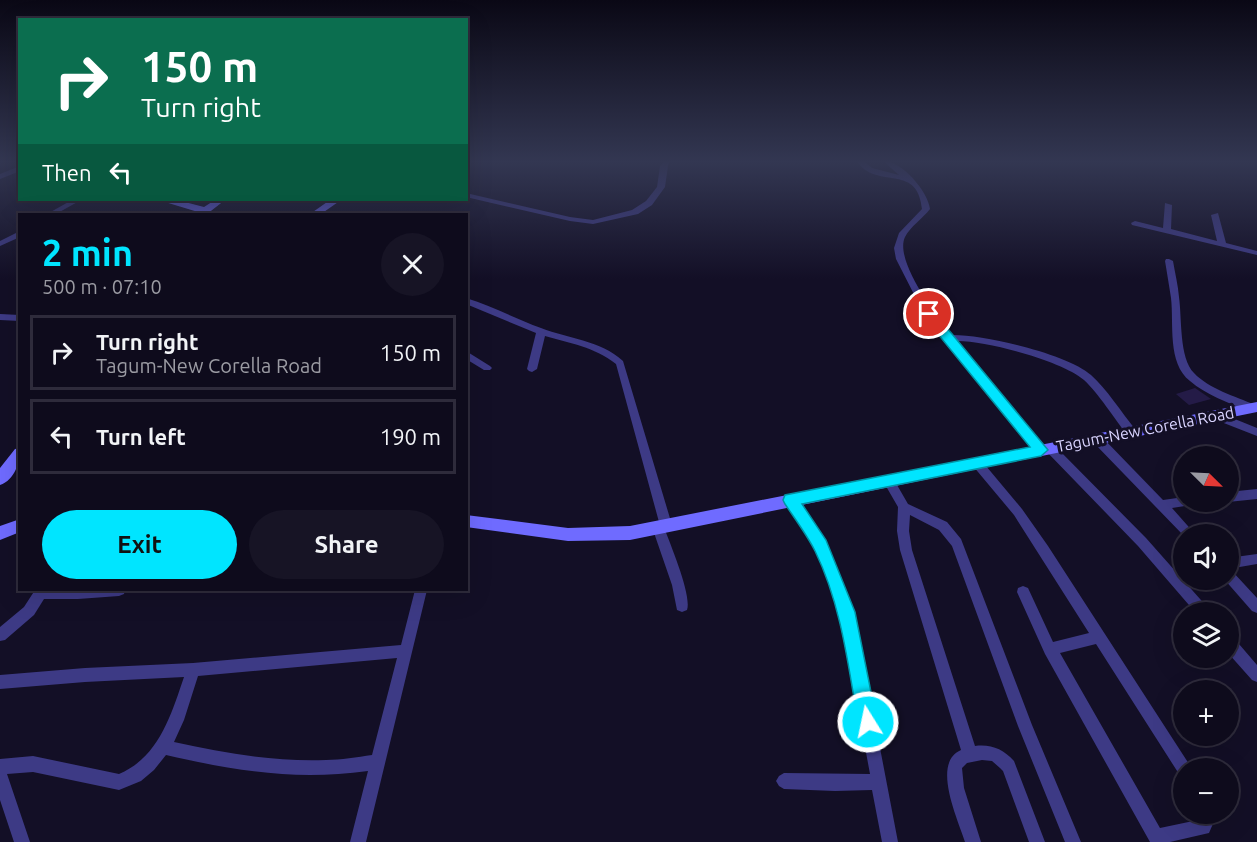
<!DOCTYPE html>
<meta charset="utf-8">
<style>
body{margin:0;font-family:Ubuntu,sans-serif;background:#171425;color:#f1f3f6;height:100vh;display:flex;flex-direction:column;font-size:22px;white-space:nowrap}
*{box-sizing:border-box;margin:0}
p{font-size:20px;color:#9b9ba3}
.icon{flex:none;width:33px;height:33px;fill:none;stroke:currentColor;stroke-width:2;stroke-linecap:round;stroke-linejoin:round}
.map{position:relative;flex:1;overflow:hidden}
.panel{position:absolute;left:18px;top:213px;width:450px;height:378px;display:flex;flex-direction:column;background:#0e0b1c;border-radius:0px;box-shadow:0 6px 24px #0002,0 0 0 2px #2e2b3b}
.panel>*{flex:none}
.guide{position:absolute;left:18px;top:18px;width:450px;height:183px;border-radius:0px;box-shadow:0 6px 24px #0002,0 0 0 2px #2e2b3b;background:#0b6e4f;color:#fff;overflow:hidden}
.needle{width:39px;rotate:114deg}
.controls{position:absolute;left:1173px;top:446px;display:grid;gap:12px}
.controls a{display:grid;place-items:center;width:66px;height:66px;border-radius:50%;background:#0e0b1c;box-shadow:0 6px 24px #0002,0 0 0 2px #2e2b3b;font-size:30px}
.pin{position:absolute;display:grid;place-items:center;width:51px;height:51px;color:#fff;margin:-26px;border:3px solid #fff;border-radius:50%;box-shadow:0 2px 6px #0007}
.me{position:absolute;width:66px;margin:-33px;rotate:350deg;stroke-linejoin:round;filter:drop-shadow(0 0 4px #0008)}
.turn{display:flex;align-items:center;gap:21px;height:126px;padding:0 24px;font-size:27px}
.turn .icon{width:78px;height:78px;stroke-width:2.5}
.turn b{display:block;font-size:42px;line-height:51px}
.then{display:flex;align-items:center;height:57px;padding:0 24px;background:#0003;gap:12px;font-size:22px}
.round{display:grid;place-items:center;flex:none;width:63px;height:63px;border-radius:32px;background:#171425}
.summary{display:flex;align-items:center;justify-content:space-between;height:102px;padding:0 24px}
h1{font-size:36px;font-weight:700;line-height:45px;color:#00e5ff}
.cta{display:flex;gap:12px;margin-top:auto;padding:12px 24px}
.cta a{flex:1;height:69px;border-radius:36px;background:#00e5ff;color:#111;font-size:24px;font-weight:700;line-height:69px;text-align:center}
.cta a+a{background:#171425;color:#f1f3f6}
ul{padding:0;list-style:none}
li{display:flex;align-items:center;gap:18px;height:75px;margin:0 12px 9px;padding:0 12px;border:3px solid #2e2b3b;border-radius:0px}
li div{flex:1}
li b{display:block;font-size:22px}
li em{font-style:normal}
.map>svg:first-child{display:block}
</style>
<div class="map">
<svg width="1257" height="842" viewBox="0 0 1257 842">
<rect width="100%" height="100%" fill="#130f26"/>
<path fill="#241b47" d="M1195,388l16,11 -22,6 -13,-11z"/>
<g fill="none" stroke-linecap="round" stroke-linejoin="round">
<path fill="#3d3a85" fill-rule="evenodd" d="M664,161h6l-2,5 -3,21 -13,18 -14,9 -45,10 -23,-3 -104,-24v-4l104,24 23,3 39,-10 14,-9 11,-14 3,-21z
M857,161h7l8,7 27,7 -16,-14c18,-1 45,30 47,48 -7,9 -20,18 -25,28 -11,23 31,79 46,98 31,-1 117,19 140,40 15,13 31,38 44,54l1,3 -1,3h-8c-12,-16 -29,-42 -43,-55 -21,-19 -100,-40 -128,-39l89,106 5,-3 4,1 92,93 62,70 2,4h-15l-57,-66 -92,-95 -5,3 -4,-1 -91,-112 -2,-1 -20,-26 -28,-55 -2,-11 5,-15 23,-24c-4,-40 -33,-25 -55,-38 -4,-2 -8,-7 -10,-10z
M20,166v5l-20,8v-5z
M72,200h9l-25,14h-9z
M1165,203l7,2 -1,24 46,12 -6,-26 7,-2 8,30 31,8v4l-125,-30 -1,-2 4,-2 28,7z
M20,231v6l-20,9v-5z
M1166,259h3l4,2c2,12 5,24 6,36 3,21 0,61 15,76 15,16 41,23 61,32l1,3 -1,3h-8c-19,-9 -41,-16 -57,-30 -23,-18 -16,-57 -19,-83 -2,-13 -4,-25 -6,-37z
M466,298c26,8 50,21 75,30 28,11 59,12 82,33l49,164 -2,4 -5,1c6,16 27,66 22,80l-5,2 -5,-2 -5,-25 -20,-58 2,-4 5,-1 -43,-158c-21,-17 -47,-21 -71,-28l-8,33 -5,3 -3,-1 -2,-2 9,-36 -70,-29z
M0,314l20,1v6l-20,-1z
M466,351l24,15 2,2 -2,2h-6l-18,-11z
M1215,411l42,17v8l-46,-18 -1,-3z
M1097,435l4,1 62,64 21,-3v4h16l-2,3 -26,4 23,26h-11v2l-91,-94 -1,-3 1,-3z
M977,459l4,1 41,49 26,37 141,218 2,4h-7v8l-5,-2 -83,-130 -36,9 100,175 38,-8v-7h16l1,6 -6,14 -39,9h-20l-105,-188 -28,-62 1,-4 5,-2 5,2 25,54 36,-9 -75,-118 -41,-49 -2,-3 2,-3z
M889,476l4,2 15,26 39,18 14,17 71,186 49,117h-16l-47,-116 -66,-180 -13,-16 -29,-15 -1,16 3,19 63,196c16,-2 28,3 39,15l31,81h-16l-26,-71 -3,-3 -8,-7 -10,-1 -15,3 -5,5 2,20 17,54h-16c-7,-23 -34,-79 -4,-92l-61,-200 -3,-19 1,-24 -15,-26 2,-3z
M1257,489v10l-29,3 -2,-1h2v-9z
M791,495l4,2 30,44 29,71 44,230h-16l-10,-52 -37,1 -51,-2 -5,-3 -3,-5 3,-5 5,-3 86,1 -30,-162 -24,-65 -31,-47 2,-3z
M1257,554v10l-29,5v-11z
M1228,570l4,1 25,27v15l-5,-2 -28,-32h4z
M35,590h90l-1,4 -5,2 -41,3h-34l-10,16 -29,25 -5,1v-14l24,-20z
M415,590h12l-61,252h-16l18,-71c-73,10 -131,0 -202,-16l-12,15 -13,11 -22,9 -86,-18 -26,2 23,68h-16l-14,-42v-41l33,-3 86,18c40,-17 52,-59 65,-97l-99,5 -85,7v-14l85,-7 108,-5 208,-18zM397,658l-25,97c-15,2 -31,5 -46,5 -51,2 -103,-7 -152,-18l10,-22 14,-44z
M1228,636l5,1 24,28v17l-5,-2 -24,-27z"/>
<path fill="#6f6bff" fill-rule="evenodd" d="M164,200h13l27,7 11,-7h10l-18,14h-11l2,-2 -33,-10z
M330,200h11l-20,14h-11z
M1257,402v10l-627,128 -62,1 -102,-14v-12l102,13 62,-2z
M20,448c0,14 -5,32 -20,37v-17l15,-19z
M20,519v13l-20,8v-14z"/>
</g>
<linearGradient id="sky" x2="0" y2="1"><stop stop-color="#0a0815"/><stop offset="0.58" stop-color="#333752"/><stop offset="1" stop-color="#333752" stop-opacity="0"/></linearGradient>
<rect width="1257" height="279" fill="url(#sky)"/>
<path fill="#00e5ff" stroke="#0095a6" stroke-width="1.5" d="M929,310l4,1 115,139 -7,6 -239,48 24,36 29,72 22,110 -2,6 -7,3 -7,-3 -3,-6c-10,-58 -17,-118 -43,-171 -8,-16 -20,-32 -30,-47l-2,-4 2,-5 245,-48 -106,-130 -1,-3z"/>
<g text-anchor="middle" stroke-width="6" stroke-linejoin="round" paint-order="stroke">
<g font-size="16" fill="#d9d4ff" stroke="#130f26">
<text transform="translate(1145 429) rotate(-11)" y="6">Tagum-New Corella Road</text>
</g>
</g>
</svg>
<div class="controls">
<a><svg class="needle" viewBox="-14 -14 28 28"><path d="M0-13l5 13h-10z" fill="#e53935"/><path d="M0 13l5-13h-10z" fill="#9b9ba3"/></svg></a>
<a><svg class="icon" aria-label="sound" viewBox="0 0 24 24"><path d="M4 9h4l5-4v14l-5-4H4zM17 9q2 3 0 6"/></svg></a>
<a><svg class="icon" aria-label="layers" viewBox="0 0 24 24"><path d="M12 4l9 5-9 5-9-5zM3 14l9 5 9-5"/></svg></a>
<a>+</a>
<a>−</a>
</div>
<div class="pin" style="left:929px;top:314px;background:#d93025"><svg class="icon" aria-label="arrive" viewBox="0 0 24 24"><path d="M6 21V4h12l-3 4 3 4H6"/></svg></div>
<svg class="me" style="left:868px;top:722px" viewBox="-20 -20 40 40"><circle r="17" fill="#00e5ff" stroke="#fff" stroke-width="3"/><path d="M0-11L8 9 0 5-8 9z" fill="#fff"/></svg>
<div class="guide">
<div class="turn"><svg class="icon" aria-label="right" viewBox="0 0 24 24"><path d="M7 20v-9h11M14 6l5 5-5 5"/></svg><div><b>150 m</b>Turn right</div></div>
<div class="then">Then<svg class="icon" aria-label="left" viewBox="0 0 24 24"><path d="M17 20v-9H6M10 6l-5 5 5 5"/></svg></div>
</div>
<section class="panel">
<div class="summary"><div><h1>2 min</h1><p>500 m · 07:10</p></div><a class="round"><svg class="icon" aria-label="close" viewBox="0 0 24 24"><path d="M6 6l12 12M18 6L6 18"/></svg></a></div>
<ul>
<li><svg class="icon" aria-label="right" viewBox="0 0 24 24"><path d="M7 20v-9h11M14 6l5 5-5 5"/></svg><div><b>Turn right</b><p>Tagum-New Corella Road</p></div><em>150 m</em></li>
<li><svg class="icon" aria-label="left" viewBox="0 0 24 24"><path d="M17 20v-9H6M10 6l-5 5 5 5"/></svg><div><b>Turn left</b></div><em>190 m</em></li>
</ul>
<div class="cta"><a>Exit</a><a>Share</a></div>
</section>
</div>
